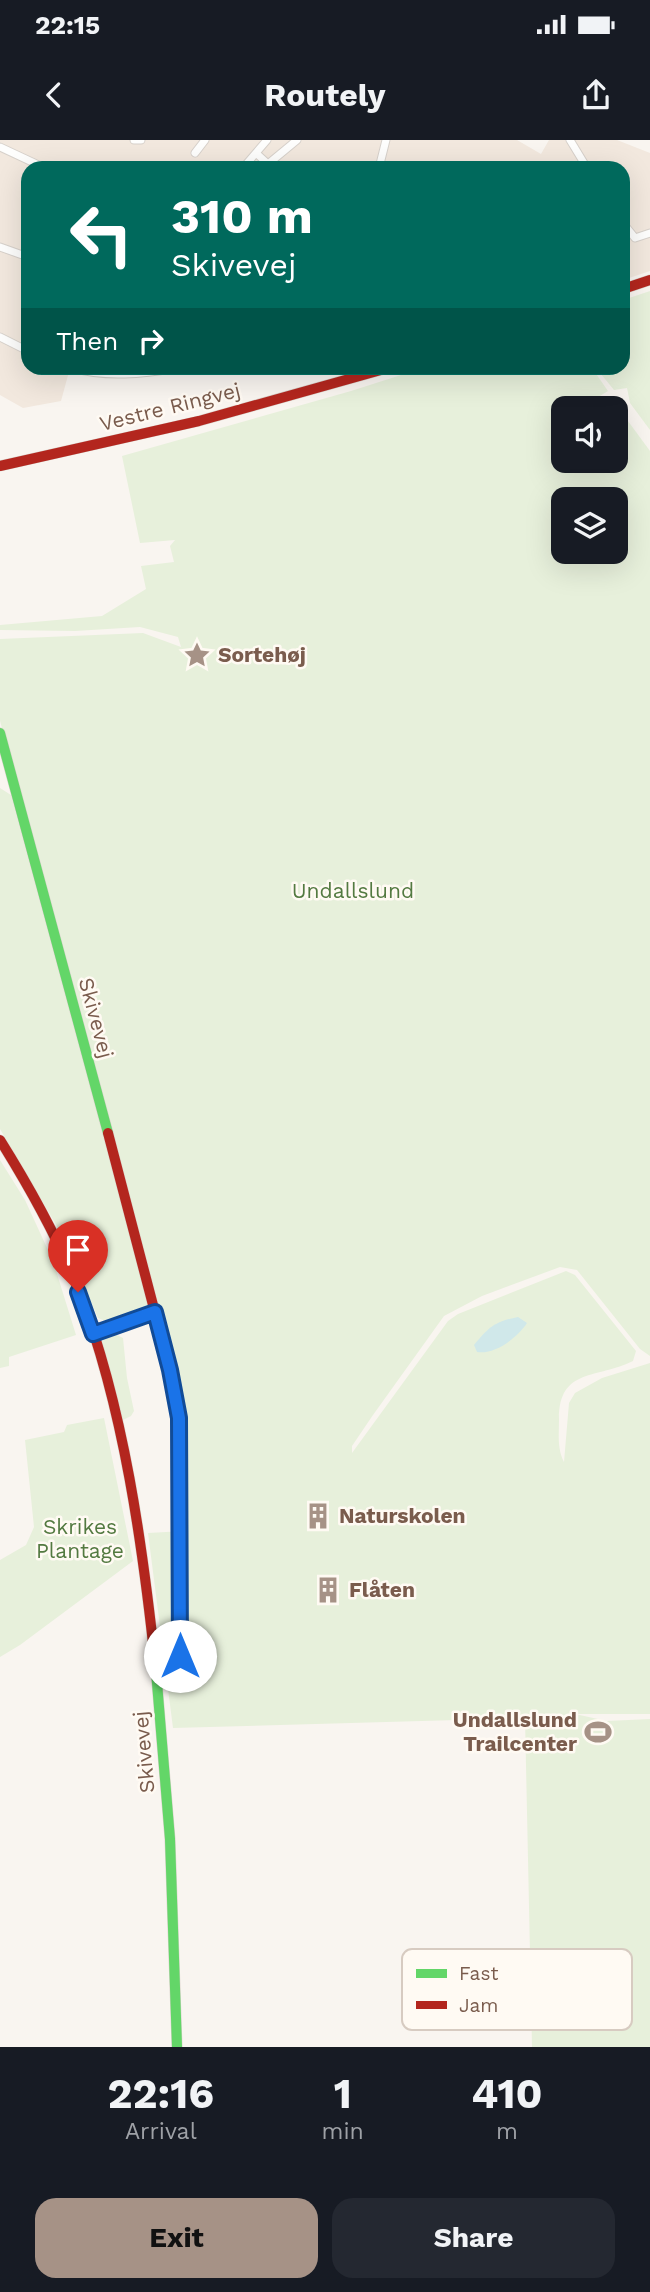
<!DOCTYPE html>
<meta charset="utf-8">
<style>
body{margin:0;font-family:"Work Sans",sans-serif;background:#242831;color:#f1f3f6;height:100vh;display:flex;flex-direction:column;font-size:26px;white-space:nowrap}
*{box-sizing:border-box;margin:0}
p{font-size:23px;color:#9ea1a6}
.icon{flex:none;width:38px;height:38px;fill:none;stroke:currentColor;stroke-width:2;stroke-linecap:round;stroke-linejoin:round}
.map{position:relative;height:1907px;overflow:hidden}
.panel{display:flex;flex-direction:column;background:#171b24;flex:1}
.panel>*{flex:none}
.banner{position:absolute;left:21px;top:21px;width:609px;height:214px;border-radius:21px;box-shadow:0 7px 28px #0002;background:#00695c;color:#fff;overflow:hidden}
.fabs{position:absolute;left:551px;top:256px;display:grid;gap:14px}
.fabs a{display:grid;place-items:center;width:77px;height:77px;border-radius:14px;background:#171b24;box-shadow:0 7px 28px #0002;font-size:35px}
.pin{position:absolute;display:grid;place-items:center;width:60px;height:60px;color:#fff;margin:-72px -30px;border-radius:50% 50% 50% 0;rotate:-45deg;box-shadow:0 0 7px #0007}
.pin .icon{rotate:45deg}
.me{position:absolute;width:77px;margin:-38px;rotate:0deg;stroke-linejoin:round;filter:drop-shadow(0 0 5px #0008)}
.turn{display:flex;align-items:center;gap:24px;height:147px;padding:0 35px;font-size:32px}
.turn .icon{width:91px;height:91px;stroke-width:2.5}
.turn b{display:block;font-size:49px;line-height:60px}
.then{display:flex;align-items:center;height:66px;padding:0 35px;background:#0003;gap:14px;font-size:26px}
.eta{display:flex;justify-content:space-evenly;align-items:center;height:119px;text-align:center}
.eta b{font-size:42px;font-weight:700;line-height:49px}
.action{display:flex;gap:14px;margin-top:auto;padding:14px 35px}
.action a{flex:1;height:80px;border-radius:21px;background:#a69286;color:#111;font-size:28px;font-weight:700;line-height:80px;text-align:center}
.action a+a{background:#242831;color:#f1f3f6}
.status{display:flex;justify-content:space-between;align-items:center;height:49px;padding:0 35px;background:#171b24;direction:ltr}
.status svg{height:19px;fill:currentColor}
header{display:flex;justify-content:space-between;align-items:center;height:91px;padding:0 35px;background:#171b24;font-size:32px;font-weight:700}
.map>svg:first-child{display:block}
</style>
<div class="status"><b>22:15</b><svg viewBox="0 0 49 12"><path d="M0 12V9h3v3zM5 12V6h3v6zM10 12V3h3v9zM15 12V0h3v12zM26 1h20v11H26zM47 4h2v5h-2z"/></svg></div>
<header><svg class="icon" aria-label="back" viewBox="0 0 24 24"><path d="M15 5l-7 7 7 7"/></svg>Routely<svg class="icon" aria-label="share" viewBox="0 0 24 24"><path d="M12 15V3M7 8l5-5 5 5M5 13v7h14v-7"/></svg></header>
<div class="map">
<svg width="650" height="1907" viewBox="0 0 650 1907">
<rect width="100%" height="100%" fill="#f9f5f0"/>
<path fill="#f2e8de" d="M0,0h517l24,14 8,-14h68l33,13v118l-27,9v-112h-595v200h42l-9,33 -38,7 -23,-13z"/>
<path fill="#e7f0db" fill-rule="evenodd" d="M650,151v139l-20,-27 -3,-15 -13,2 -18,-22h27v-68z
M423,228h169l16,23 -28,17h-16v52h52v-52h-22l20,-6 36,49v905l-10,-7 -63,-79 -17,-3 -78,29 -38,20 -71,99 -21,31v7l96,-132 10,-7 108,-43 9,4 61,76 -3,10c-35,18 -74,6 -74,58 0,16 -2,29 5,43l5,-59 6,-10 27,-15 48,-15v351h-75l32,7 43,-2v328h-118l-7,-329 -352,10 -25,-195 36,-2 -1,-113 -9,-53 -17,-66 -157,-578v-82l143,-6 38,14 -3,-10 -38,-10 -65,4 -75,-1v-5l102,-9 44,-27 -5,-23 33,-4 -4,-16 5,-6 -35,3 -18,-87 229,-65zM564,359h52v52h-52z
M0,648l11,7 139,513 -42,14 -10,-4 -36,-83 -62,-106z
M0,1020l25,40 28,61 23,74 -67,22v9l-9,2z
M111,1192l12,6 4,40 7,33 -3,5 -8,4 -3,-3 -18,-75 3,-7z
M104,1278l29,143 -113,84 -20,12v-97l26,-15 8,-18 -9,-87 39,-8 3,-7z"/>
<path fill="#d0e8ea" d="M518,1177l9,6c-9,14 -32,32 -50,29l-3,-7c15,-18 20,-23 44,-28z"/>
<g fill="none" stroke-linecap="round" stroke-linejoin="round">
<g stroke="#d7d1cb" stroke-width="9">
<path id="street" d="M134,0h7
M570,0l17,28
M0,7l45,21
M195,13l10,-13
M256,13l12,11 29,-24
M243,28l24,-28
M379,28l7,-28
M623,83l12,15 15,-5
M0,107l28,10
M0,197l28,14
M72,228c34,10 71,6 105,0
M93,1194l62,-22"/>
</g>
<g stroke="#d9d2cb" stroke-width="11">
<path id="fast" d="M0,593l108,400
M156,1531l14,168 7,208"/>
</g>
<g stroke="#d9d2cb" stroke-width="11">
<path id="jam" d="M623,149l27,-9
M0,326l199,-45 189,-53
M108,993l62,237 9,48 1,238
M0,1000c30,48 58,98 79,151 45,117 64,256 77,380"/>
</g>
<use href="#street" stroke="#fefefd" stroke-width="7"/>
<use href="#fast" stroke="#63d668" stroke-width="10"/>
<use href="#jam" stroke="#b3261e" stroke-width="10"/>
</g>
<g fill="none" stroke-linecap="round" stroke-linejoin="round">
<g stroke="#114b97" stroke-width="18">
<path id="route" d="M78,1152l15,42 62,-22 15,58 9,48 1,238"/>
</g>
<use href="#route" stroke="#1a73e8" stroke-width="12"/>
</g>
<defs>
<g id="sight-bare" transform="scale(2.1)"><path d="M0-6L1.8-2.2L6-1.7L2.9 1.2L3.7 5.4L0 3.3L-3.7 5.4L-2.9 1.2L-6-1.7L-1.8-2.2Z" fill="#a69286" stroke="#fffaf3" stroke-width="2.5" paint-order="stroke"/></g>
<g id="building-bare" transform="scale(2.1)"><path d="M-4-6H4V6H1V3H-1V6H-4ZM-2.5-4.3h1.7v1.8h-1.7ZM.8-4.3h1.7v1.8H.8ZM-2.5-1h1.7V.8h-1.7ZM.8-1h1.7V.8H.8Z" fill="#a69286" stroke="#fffaf3" stroke-width="2.5" paint-order="stroke"/></g>
<g id="stadium-bare" transform="scale(2.1)"><path d="M0-5a6.5 5 0 1 0 0 10a6.5 5 0 1 0 0-10ZM-3.5-1.8h7v3.6h-7Z" fill="#a69286" stroke="#fffaf3" stroke-width="2.5" paint-order="stroke"/></g>
</defs>
<g fill-rule="evenodd">
<use href="#sight-bare" x="197" y="515"/>
<use href="#building-bare" x="318" y="1376"/>
<use href="#building-bare" x="328" y="1450"/>
<use href="#stadium-bare" x="598" y="1592"/>
</g>
<g text-anchor="middle" stroke-width="5" stroke-linejoin="round" paint-order="stroke">
<g font-size="21" fill="#7a5c4d" stroke="#fffaf3">
<text transform="translate(170 267) rotate(-14)" y="7">Vestre Ringvej</text>
<text transform="translate(96 878) rotate(75)" y="7">Skivevej</text>
<text transform="translate(144 1612) rotate(-95)" y="7">Skivevej</text>
</g>
<g font-size="21" font-weight="bold" fill="#7a5c4d" stroke="#fffaf3" text-anchor="start">
<text x="218" y="522">Sortehøj</text>
<text x="339" y="1383">Naturskolen</text>
<text x="349" y="1457">Flåten</text>
<text x="577" y="1587" text-anchor="end">Undallslund<tspan x="577" dy="24">Trailcenter</tspan></text>
</g>
<g font-size="21" fill="#537a41" stroke="#fffaf3">
<text x="353" y="758">Undallslund</text>
<text x="80" y="1394">Skrikes<tspan x="80" dy="24">Plantage</tspan></text>
</g>
</g>
<rect x="402" y="1809" width="230" height="81" rx="10" fill="#fffaf3" stroke="#d7cbc1" stroke-width="2"/>
<rect x="416" y="1829" width="31" height="9" fill="#63d668"/>
<rect x="416" y="1861" width="31" height="8" fill="#b3261e"/>
<g font-size="19" fill="#7a5c4d">
<text x="459" y="1840">Fast</text>
<text x="459" y="1872">Jam</text>
</g>
</svg>
<div class="fabs">
<a><svg class="icon" aria-label="sound" viewBox="0 0 24 24"><path d="M4 9h4l5-4v14l-5-4H4zM17 9q2 3 0 6"/></svg></a>
<a><svg class="icon" aria-label="layers" viewBox="0 0 24 24"><path d="M12 4l9 5-9 5-9-5zM3 14l9 5 9-5"/></svg></a>
</div>
<div class="pin" style="left:78px;top:1152px;background:#d93025"><svg class="icon" aria-label="arrive" viewBox="0 0 24 24"><path d="M6 21V4h12l-3 4 3 4H6"/></svg></div>
<svg class="me" style="left:180px;top:1516px" viewBox="-20 -20 40 40"><circle r="19" fill="#fff"/><path d="M0-13L10 11 0 6-10 11z" fill="#1a73e8"/></svg>
<div class="banner">
<div class="turn"><svg class="icon" aria-label="left" viewBox="0 0 24 24"><path d="M17 20v-9H6M10 6l-5 5 5 5"/></svg><div><b>310 m</b>Skivevej</div></div>
<div class="then">Then<svg class="icon" aria-label="right" viewBox="0 0 24 24"><path d="M7 20v-9h11M14 6l5 5-5 5"/></svg></div>
</div>
</div>
<section class="panel">
<div class="eta">
<div><b>22:16</b><p>Arrival</p></div>
<div><b>1</b><p>min</p></div>
<div><b>410</b><p>m</p></div>
</div>
<div class="action"><a>Exit</a><a>Share</a></div>
</section>
